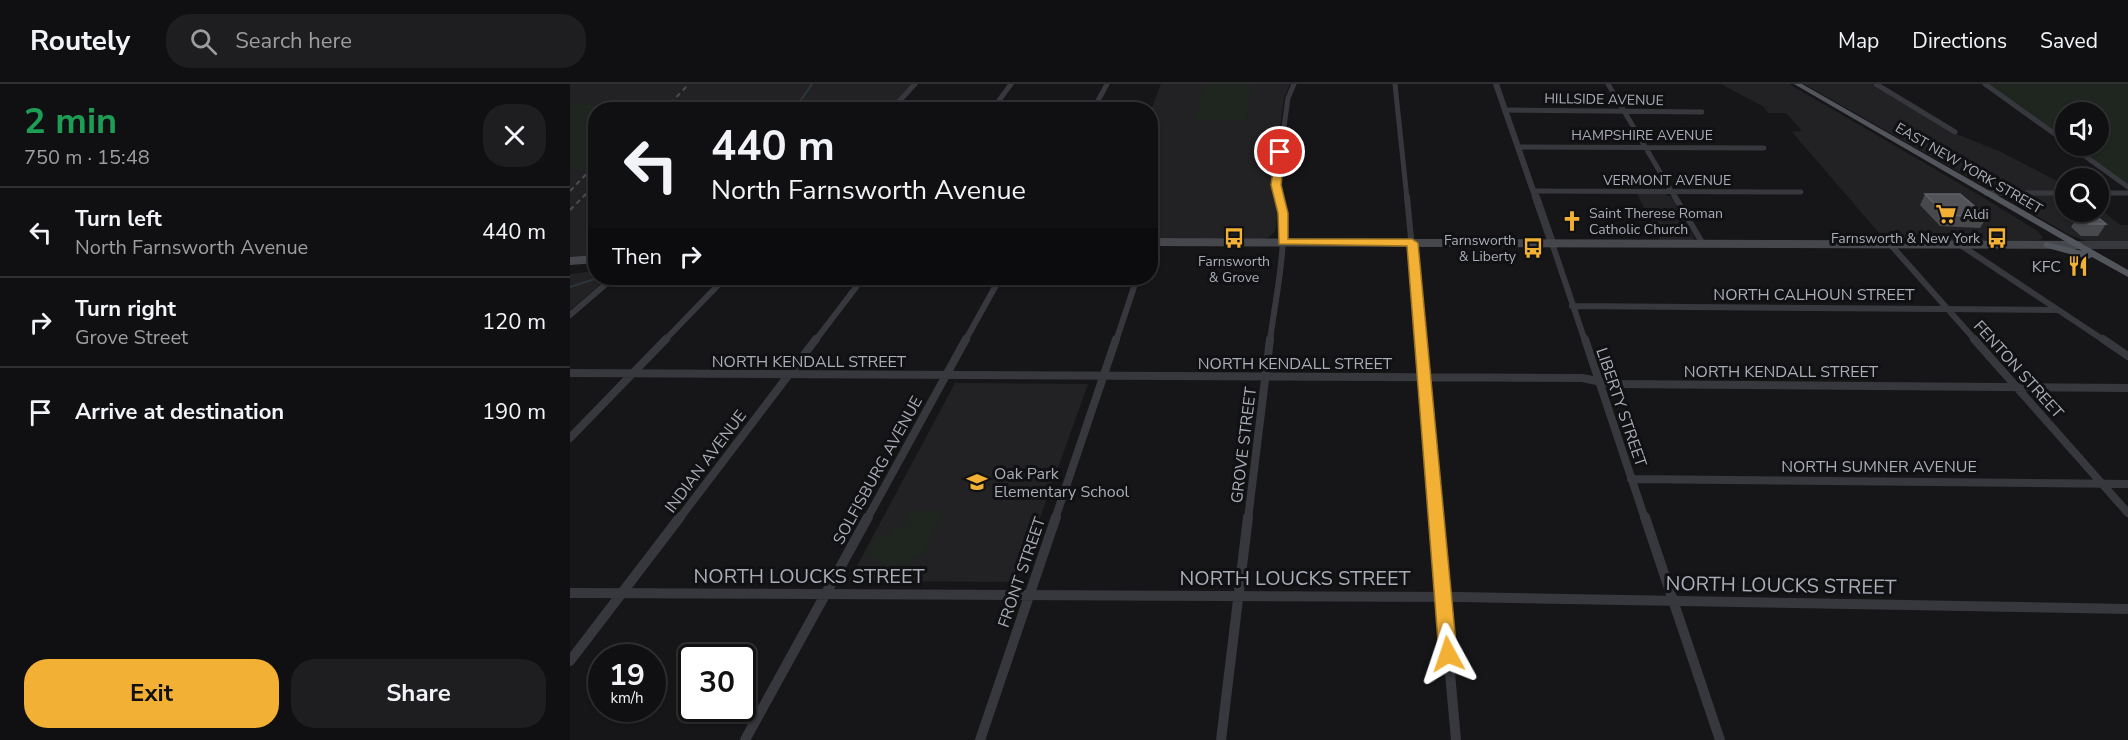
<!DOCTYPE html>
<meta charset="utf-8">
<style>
body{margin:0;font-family:"Nunito Sans",sans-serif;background:#1e1e20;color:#f1f3f6;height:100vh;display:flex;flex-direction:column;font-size:22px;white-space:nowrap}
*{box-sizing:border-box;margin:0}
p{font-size:20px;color:#9c9d9f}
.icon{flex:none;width:33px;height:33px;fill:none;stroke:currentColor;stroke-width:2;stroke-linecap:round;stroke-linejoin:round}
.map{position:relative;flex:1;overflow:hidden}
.details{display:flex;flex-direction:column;background:#101012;width:570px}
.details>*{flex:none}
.guide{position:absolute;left:18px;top:18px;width:570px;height:183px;border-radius:24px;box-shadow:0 2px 4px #0004,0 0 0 2px #303032;background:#101012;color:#f1f3f6;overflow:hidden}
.fabs{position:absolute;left:1485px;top:18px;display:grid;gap:12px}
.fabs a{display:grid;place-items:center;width:54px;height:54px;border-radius:50%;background:#101012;box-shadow:0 2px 4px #0004,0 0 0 2px #303032;font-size:30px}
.speed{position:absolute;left:18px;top:560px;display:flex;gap:12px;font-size:30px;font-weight:700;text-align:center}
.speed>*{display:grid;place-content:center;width:78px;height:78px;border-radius:50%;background:#101012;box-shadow:0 2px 4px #0004,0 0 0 2px #303032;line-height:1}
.speed small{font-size:15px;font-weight:400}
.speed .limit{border:3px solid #111;border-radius:9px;background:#fff;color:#111}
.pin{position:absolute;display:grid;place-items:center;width:51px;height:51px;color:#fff;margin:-26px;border:3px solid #fff;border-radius:50%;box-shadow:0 2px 6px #0007}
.me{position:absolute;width:66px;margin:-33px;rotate:355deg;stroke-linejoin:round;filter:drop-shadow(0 0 4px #0008)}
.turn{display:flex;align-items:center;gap:21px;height:126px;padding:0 24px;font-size:27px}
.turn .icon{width:78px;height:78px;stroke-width:2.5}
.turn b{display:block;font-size:42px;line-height:51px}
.then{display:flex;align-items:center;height:57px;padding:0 24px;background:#0003;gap:12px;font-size:22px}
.round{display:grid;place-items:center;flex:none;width:63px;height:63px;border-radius:24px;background:#1e1e20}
.summary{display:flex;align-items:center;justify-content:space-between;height:102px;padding:0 24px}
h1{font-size:36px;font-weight:700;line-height:45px;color:#1e9e55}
.cta{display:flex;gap:12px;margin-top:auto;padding:12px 24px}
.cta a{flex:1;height:69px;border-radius:24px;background:#f2b134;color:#111;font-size:24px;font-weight:700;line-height:69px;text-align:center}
.cta a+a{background:#1e1e20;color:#f1f3f6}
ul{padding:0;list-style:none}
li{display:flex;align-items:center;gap:18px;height:90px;padding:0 24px;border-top:2px solid #303032}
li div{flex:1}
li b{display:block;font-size:22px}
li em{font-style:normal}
header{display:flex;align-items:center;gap:36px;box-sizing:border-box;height:84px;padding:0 30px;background:#101012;border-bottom:2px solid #303032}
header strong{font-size:28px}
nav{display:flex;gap:33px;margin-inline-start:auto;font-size:21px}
.search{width:420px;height:54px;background:#1e1e20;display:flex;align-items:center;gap:15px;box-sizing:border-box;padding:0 21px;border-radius:24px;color:#9c9d9f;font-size:22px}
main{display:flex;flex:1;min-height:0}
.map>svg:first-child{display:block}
</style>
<header>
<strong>Routely</strong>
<div class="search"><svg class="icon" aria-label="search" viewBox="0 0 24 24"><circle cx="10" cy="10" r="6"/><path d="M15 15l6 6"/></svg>Search here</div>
<nav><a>Map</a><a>Directions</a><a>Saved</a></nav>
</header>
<main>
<section class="details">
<div class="summary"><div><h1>2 min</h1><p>750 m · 15:48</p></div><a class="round"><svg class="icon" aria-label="close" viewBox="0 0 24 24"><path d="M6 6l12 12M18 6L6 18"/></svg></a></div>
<ul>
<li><svg class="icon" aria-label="left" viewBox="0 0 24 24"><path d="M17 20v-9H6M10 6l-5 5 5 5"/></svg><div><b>Turn left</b><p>North Farnsworth Avenue</p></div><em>440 m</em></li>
<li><svg class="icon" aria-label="right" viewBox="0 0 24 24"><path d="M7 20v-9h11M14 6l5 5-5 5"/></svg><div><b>Turn right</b><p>Grove Street</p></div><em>120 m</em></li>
<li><svg class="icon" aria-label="arrive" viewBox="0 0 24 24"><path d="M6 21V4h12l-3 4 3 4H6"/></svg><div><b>Arrive at destination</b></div><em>190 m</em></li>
</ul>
<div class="cta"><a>Exit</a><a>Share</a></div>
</section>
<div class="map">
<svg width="1558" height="656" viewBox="0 0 1558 656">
<rect width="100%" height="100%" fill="#161618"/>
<path fill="#222225" d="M0,0h348l-25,26h-250l4,-5h-77z
M591,0h129l-6,14 -12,90 6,23 -3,20 -6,6 -8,2 -111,-1 1,-128z
M1151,0h68l180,105 67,41 7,7 -3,3 -154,1 -94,-109 10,-1 -16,-18h-18l-4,-6z
M1234,0h68l77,47 50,20 66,34 1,27h32l1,-4 21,17h8v18l-39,-1 -19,-7z
M25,75v97l-25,2v-89l14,1z
M1092,109l9,4 23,41 -1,3 -33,-1 -23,-46z
M25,187l1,7h12l-38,32v-36z
M385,299l133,1 -71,198 -168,-1z"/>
<path fill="#1e261f" d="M635,0h47l-6,36h-51z
M1419,0h139v101l-54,-39h24v-34h-32l-1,27z
M0,21h78l-5,4 -47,1 -1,49 -11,12 -14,-2z
M341,427h33l-22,46h-9l-4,8 -28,-1 1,-1 -16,-8 10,-19 12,1 5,-9h10z
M291,483h37l1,1 -6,10h-38z"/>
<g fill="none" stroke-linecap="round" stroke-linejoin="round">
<path stroke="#2c353c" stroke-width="2" d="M224,26l18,-26
M0,203l28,-9"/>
<path stroke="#37383d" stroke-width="5" d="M825,0l12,115
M1038,0l68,115
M1306,0l79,48
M1415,0l81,58
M321,26l24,-26
M422,26l19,-26
M523,26l14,-26
M936,26l196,2
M1501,62l57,41
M949,63l245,1
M964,107l267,1
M1416,109h80
M1528,109h30
M709,115l-3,-14 12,-87 6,-14"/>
<path stroke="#37383d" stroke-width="6" d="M837,113l14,144
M1105,113l28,47
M982,159l33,98
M1320,160l86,97
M1389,160l146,97
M1002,222l484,4
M0,231l43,-37
M94,257l61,-63
M245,257l48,-63
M395,257l35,-63
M546,257l21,-63
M700,257c5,-44 20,-101 9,-144"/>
<path stroke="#37383d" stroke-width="8" d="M851,255l15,180
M1015,255l60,180
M1404,255l154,174
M1533,255l25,17
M0,289l1012,5 30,6 516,4
M0,354l96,-99
M1061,395l497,5
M109,435l137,-180
M297,435l99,-180
M485,435l61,-180
M678,435l22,-180"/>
<path stroke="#37383d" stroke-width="10" d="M866,433l20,223
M1075,433l75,223
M0,509l888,4 670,12
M0,577l110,-144
M175,656l123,-223
M410,656l76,-223
M651,656l27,-223"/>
<path stroke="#37383d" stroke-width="6" d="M926,0l40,115"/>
<path stroke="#37383d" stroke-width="8" d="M966,113l16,46
M1507,161h51"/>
<path stroke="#45474d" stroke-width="8" d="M580,158l927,3
M0,177l26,-2"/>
<path fill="#53555c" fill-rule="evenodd" d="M1224,0h8l326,186v7l-36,-20 -4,2 -44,-12v-4l3,-1 35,9z"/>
<path stroke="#4a4c52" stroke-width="2" stroke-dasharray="5 4" stroke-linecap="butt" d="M94,26l25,-26
M0,107l26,-27
M0,126l26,-26"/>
</g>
<path fill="#47494d" d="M1355,110l62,23 -7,11 -40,-2 -20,-21z
M1508,132l28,8 -8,12h-17l-10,-9z"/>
<path fill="#525359" stroke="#5f6168" stroke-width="1.5" d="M1355,110h35l27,23 -41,-2z
M1508,132h18l10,8h-18z"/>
<path fill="#f2b134" stroke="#9d7322" stroke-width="1.5" d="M710,65l5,3 -4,33 7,28v26h124l6,4 39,411 -3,5 -6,3 -6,-3 -3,-5 -32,-408 -128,-2 -1,-31 -7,-28 5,-33z"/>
<defs>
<g id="supermarket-bare" transform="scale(1.62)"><path d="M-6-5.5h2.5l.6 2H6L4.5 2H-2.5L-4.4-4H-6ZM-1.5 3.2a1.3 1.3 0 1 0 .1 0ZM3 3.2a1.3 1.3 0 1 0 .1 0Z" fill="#f2b134" stroke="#111113" stroke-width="2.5" paint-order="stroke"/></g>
<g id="church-bare" transform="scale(1.62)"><path d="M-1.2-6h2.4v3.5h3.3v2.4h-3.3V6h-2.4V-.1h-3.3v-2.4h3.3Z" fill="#f2b134" stroke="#111113" stroke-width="2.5" paint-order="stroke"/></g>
<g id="bus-bare" transform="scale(1.62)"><path d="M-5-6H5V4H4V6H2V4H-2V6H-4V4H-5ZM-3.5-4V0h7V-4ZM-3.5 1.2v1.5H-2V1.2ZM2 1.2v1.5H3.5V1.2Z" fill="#f2b134" stroke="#111113" stroke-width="2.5" paint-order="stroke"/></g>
<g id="restaurant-bare" transform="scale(1.62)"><path d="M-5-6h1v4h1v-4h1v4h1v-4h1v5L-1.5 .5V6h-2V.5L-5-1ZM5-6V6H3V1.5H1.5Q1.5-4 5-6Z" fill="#f2b134" stroke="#111113" stroke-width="2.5" paint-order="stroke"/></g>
<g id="school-bare" transform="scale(1.62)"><path d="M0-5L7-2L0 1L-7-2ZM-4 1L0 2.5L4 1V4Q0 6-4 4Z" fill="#f2b134" stroke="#111113" stroke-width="2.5" paint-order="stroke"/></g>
</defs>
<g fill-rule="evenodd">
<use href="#supermarket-bare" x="1376" y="130"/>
<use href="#church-bare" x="1002" y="137"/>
<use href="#bus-bare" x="664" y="154"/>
<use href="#bus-bare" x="1427" y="154"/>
<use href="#bus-bare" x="963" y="164"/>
<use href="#restaurant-bare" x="1508" y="182"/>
<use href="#school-bare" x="407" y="398"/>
</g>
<g text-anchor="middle" stroke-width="6" stroke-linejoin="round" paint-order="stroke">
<g font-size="14" fill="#a8adb8" stroke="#111113">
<text transform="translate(1034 15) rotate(1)" y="5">HILLSIDE AVENUE</text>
<text x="1072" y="56">HAMPSHIRE AVENUE</text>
<text transform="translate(1399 84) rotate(30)" y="5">EAST NEW YORK STREET</text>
<text x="1097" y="101">VERMONT AVENUE</text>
</g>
<g font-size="14" fill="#a8adb8" stroke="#111113" text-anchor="start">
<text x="1019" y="134">Saint Therese Roman<tspan x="1019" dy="16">Catholic Church</tspan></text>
<text x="1393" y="135">Aldi</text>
<text x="1410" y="159" text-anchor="end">Farnsworth &amp; New York</text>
<text x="946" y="161" text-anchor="end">Farnsworth<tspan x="946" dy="16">&amp; Liberty</tspan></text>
<text x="664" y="182" text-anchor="middle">Farnsworth<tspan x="664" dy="16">&amp; Grove</tspan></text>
</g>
<g font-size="16" fill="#a8adb8" stroke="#111113" text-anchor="end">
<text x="1491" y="188">KFC</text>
<text x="424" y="395" text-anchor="start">Oak Park<tspan x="424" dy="18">Elementary School</tspan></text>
</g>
<g font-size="16" fill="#a8adb8" stroke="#111113">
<text x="1244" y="216">NORTH CALHOUN STREET</text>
<text x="239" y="283">NORTH KENDALL STREET</text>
<text x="725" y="285">NORTH KENDALL STREET</text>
<text transform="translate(1449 285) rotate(48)" y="6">FENTON STREET</text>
<text x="1211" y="293">NORTH KENDALL STREET</text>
<text transform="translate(1052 323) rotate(71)" y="6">LIBERTY STREET</text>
<text transform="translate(673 361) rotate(-83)" y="6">GROVE STREET</text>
<text transform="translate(135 377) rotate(-53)" y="6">INDIAN AVENUE</text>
<text x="1309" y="388">NORTH SUMNER AVENUE</text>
<text transform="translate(307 386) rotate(-61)" y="6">SOLFISBURG AVENUE</text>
<text transform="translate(451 488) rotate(-71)" y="6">FRONT STREET</text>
</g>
<g font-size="20" fill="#a8adb8" stroke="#111113">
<text x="239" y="499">NORTH LOUCKS STREET</text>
<text x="725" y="501">NORTH LOUCKS STREET</text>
<text transform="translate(1211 501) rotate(1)" y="7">NORTH LOUCKS STREET</text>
</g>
</g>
</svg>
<div class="fabs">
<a><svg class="icon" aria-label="sound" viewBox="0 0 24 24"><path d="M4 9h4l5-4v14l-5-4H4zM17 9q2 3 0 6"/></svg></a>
<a><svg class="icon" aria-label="search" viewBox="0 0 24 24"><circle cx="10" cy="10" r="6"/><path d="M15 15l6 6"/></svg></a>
</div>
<div class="speed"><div>19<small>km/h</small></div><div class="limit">30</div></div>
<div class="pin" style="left:710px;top:68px;background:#d93025"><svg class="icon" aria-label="arrive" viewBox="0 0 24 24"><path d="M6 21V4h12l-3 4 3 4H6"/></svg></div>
<svg class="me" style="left:878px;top:570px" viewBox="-20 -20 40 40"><path d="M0-17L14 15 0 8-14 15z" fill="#f2b134" stroke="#fff" stroke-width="4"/></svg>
<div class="guide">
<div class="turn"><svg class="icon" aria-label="left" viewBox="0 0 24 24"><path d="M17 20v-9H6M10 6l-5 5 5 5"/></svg><div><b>440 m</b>North Farnsworth Avenue</div></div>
<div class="then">Then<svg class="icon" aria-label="right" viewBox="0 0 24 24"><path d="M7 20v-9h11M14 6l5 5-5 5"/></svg></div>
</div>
</div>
</main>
